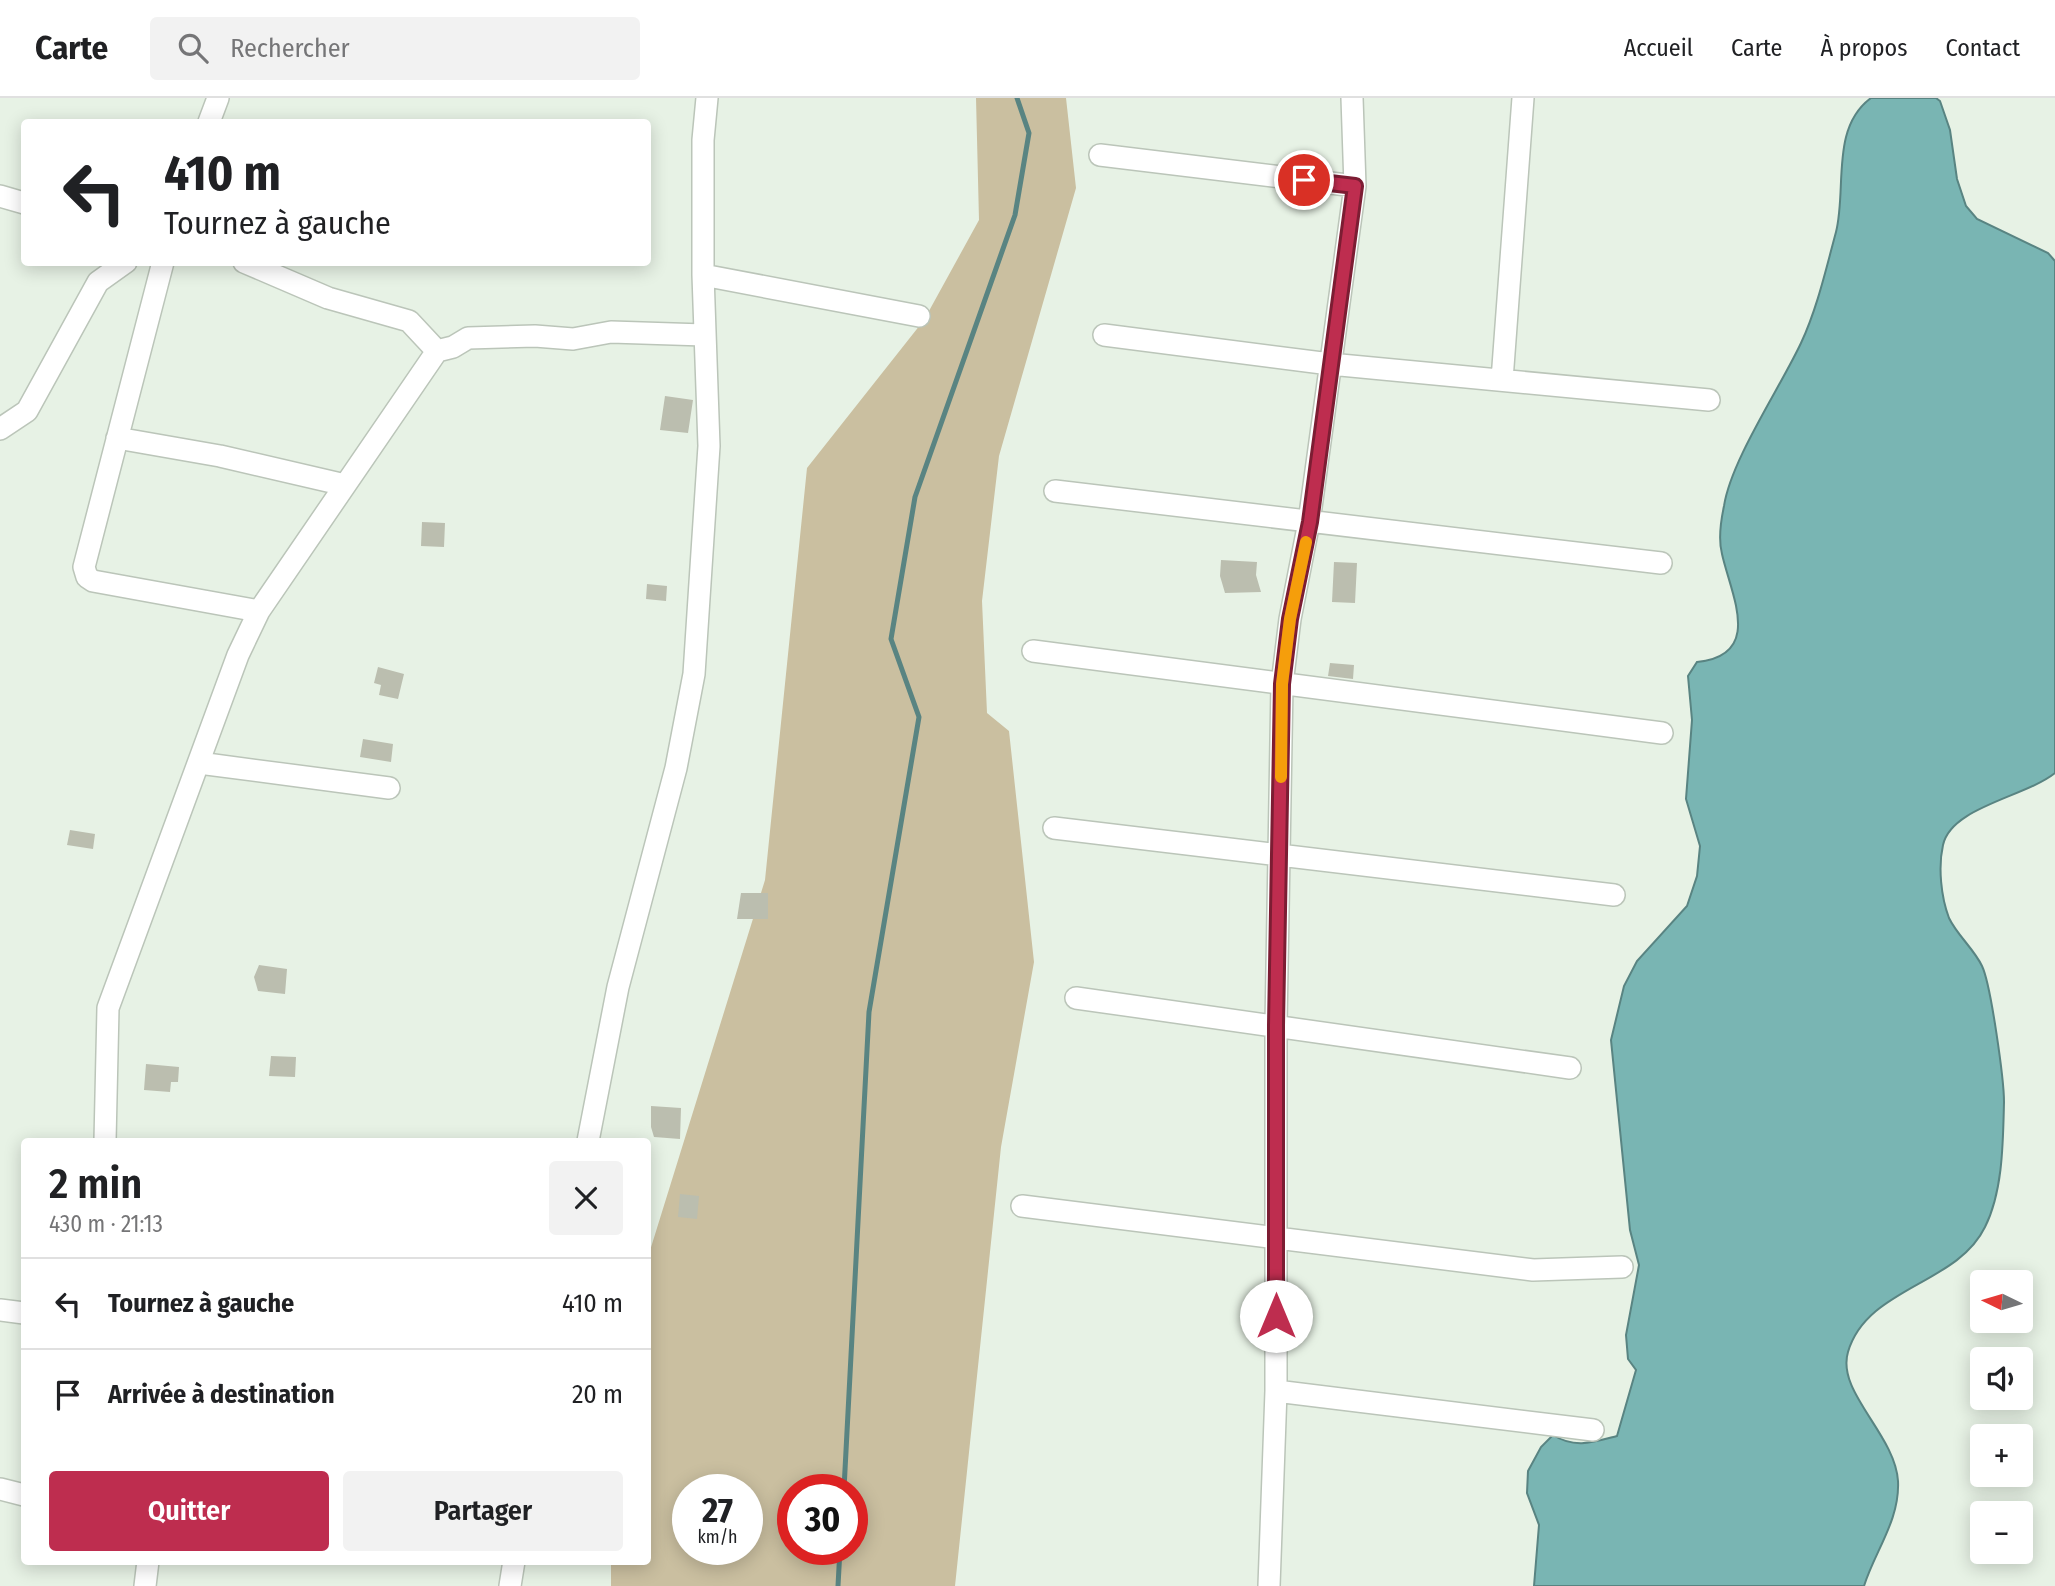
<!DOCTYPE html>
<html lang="fr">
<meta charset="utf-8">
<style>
body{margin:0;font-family:"Fira Sans Condensed",sans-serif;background:#f2f2f2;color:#202124;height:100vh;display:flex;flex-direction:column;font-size:26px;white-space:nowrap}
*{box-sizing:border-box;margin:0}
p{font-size:23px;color:#757577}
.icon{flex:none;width:38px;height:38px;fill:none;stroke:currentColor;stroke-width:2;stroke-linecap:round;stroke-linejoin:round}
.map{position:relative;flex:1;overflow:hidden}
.panel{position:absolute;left:21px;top:1040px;width:630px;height:427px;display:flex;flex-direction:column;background:#fff;border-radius:7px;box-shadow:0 4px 18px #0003}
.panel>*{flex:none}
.top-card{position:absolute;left:21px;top:21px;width:630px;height:147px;border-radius:7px;box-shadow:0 4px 18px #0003;background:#fff;color:#202124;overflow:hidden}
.needle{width:46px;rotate:275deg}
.tools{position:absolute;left:1970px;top:1172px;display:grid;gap:14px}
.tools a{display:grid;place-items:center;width:63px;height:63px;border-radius:7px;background:#fff;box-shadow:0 4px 18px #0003;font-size:35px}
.speed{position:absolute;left:672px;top:1376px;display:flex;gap:14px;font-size:35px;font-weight:700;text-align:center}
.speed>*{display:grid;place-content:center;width:91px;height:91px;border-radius:50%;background:#fff;box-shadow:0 4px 18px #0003;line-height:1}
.speed small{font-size:18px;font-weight:400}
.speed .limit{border:10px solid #d22;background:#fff;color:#111}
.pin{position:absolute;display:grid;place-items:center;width:60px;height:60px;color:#fff;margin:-30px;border:4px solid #fff;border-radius:50%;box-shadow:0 2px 7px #0007}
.me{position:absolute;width:77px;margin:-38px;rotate:0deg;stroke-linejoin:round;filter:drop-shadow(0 0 5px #0008)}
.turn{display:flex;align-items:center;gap:24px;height:147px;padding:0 28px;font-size:32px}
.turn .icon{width:91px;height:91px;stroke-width:2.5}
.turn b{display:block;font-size:49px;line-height:60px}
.round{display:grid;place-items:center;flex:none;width:74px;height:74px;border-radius:7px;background:#f2f2f2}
.summary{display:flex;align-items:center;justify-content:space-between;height:119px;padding:0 28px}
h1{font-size:42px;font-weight:600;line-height:52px}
.primary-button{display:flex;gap:14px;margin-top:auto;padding:14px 28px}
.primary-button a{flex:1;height:80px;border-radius:7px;background:#be2d4f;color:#fff;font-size:28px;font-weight:600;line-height:80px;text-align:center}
.primary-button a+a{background:#f2f2f2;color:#202124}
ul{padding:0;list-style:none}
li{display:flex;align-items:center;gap:21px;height:91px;padding:0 28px;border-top:2px solid #e0e0e0}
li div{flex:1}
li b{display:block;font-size:26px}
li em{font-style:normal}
header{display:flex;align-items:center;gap:42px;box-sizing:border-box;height:98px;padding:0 35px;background:#fff;border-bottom:2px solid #e0e0e0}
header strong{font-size:33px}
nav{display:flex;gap:38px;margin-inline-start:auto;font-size:24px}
.search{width:490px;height:63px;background:#f2f2f2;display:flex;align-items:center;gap:18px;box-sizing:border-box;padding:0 24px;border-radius:7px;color:#757577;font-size:26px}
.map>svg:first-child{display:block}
</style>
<header>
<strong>Carte</strong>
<div class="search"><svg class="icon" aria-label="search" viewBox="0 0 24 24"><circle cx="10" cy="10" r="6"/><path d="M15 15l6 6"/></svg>Rechercher</div>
<nav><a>Accueil</a><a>Carte</a><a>À propos</a><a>Contact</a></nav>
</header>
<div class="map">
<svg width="2055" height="1488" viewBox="0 0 2055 1488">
<rect width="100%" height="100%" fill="#e7f2e5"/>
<path fill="#cabfa0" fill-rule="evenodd" d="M976,0h90l10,90 -77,268 -17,145 5,112 22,18 25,231 -33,185 -46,439h-344v-25h37v-304l117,-377 42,-412 117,-148 55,-100zM688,1391h59v60h-59zM793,1391h59v60h-59z"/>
<path fill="#79b5b3" stroke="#598482" stroke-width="2" d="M1871,0h65l4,3 10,29 7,49 9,27 11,13 71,34 7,8v512c-30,24 -104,34 -112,72 -5,22 -2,52 6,73 8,17 25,31 33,48 9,19 22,114 22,136 -1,40 -1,89 -19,125 -28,58 -118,60 -137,125 -12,40 47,82 50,129 2,39 -23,70 -34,105h-330l5,-61 -12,-32 1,-22 13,-24 12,-12c22,14 41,7 64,1l19,-66 -8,-11 -2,-24 13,-70 -9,-35 -19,-190 13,-54 13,-25 50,-55 10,-30 3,-30 -14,-47 6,-79 -4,-44 9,-14c67,-7 34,-67 25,-108 -4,-15 -1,-34 2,-48 7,-46 56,-118 77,-163 16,-34 25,-74 35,-111 11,-43 -6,-104 35,-134z"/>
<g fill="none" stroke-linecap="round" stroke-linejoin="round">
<path stroke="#598482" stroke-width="5" d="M844,1391l25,-477 50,-295 -28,-78 24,-142 100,-282 14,-82 -12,-35
M838,1488l2,-37"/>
</g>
<path fill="#bbbeaf" d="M665,298l28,4 -5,33 -28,-3z
M422,424l23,1 -1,24 -23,-1z
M1221,462l36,2 -1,13 5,17 -36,1 -5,-17z
M1334,464l23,1 -2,40 -23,-1z
M647,486l20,2 -1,15 -20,-2z
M1330,565l24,2 -1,14 -25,-3z
M378,569l26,7 -6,25 -19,-4 2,-10 -7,-2z
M363,641l30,5 -2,18 -31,-5z
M70,732l25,4 -2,15 -26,-4z
M741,795h27v26h-31z
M259,867l28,4 -2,25 -27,-3 -4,-14z
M271,958l25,1 -1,20 -26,-1z
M146,966l33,3 -1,15h-7l-1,10 -26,-2z
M651,1008l30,2 -1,31 -26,-2 -3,-10z
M680,1096l19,2 -2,23 -19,-2z"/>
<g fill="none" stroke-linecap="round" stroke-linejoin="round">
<g stroke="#bbc5b9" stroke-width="24">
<path id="street" d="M209,24l9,-24
M1100,57l255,31
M0,98l24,7
M163,164l-79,305 3,10 6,4 166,30
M703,177l216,41
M1104,237l226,29 379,36
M437,253l16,-4 15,-9 67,-2 38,3 38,-7 93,3
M1502,282l21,-282
M0,331l27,-18 71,-129 28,-20
M117,340l103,18 125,29
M1055,393l606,72
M1033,553l629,82
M199,665l190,25
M1054,730l560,67
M1076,900l494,70
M105,1043l3,-133 130,-353 21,-44 178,-260 -28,-30 -81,-23 -84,-36
M588,1043l30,-154 58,-219 18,-94 15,-228 -6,-171v-135l4,-42
M1022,1108l511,64 89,-3
M0,1212l24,3
M1276,1293l317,39
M0,1391l24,6
M145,1488l3,-25
M510,1488l4,-25
M1269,1488l7,-195v-366l6,-341 8,-65 19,-97 46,-336 -3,-88"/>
</g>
<use href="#street" stroke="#fff" stroke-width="21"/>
</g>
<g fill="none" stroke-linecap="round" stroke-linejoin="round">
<g stroke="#7c1d33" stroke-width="18">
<path id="route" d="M1276,1218v-291l6,-341 8,-65 20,-97 45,-336 -51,-6"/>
</g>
<use href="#route" stroke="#be2d4f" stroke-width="12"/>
<path stroke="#f59e0b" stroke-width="12" d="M1281,679l1,-93 8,-65 16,-77"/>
</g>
</svg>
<div class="tools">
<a><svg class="needle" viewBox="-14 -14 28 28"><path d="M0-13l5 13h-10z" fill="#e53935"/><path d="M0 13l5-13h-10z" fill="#757577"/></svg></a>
<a><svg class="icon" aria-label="sound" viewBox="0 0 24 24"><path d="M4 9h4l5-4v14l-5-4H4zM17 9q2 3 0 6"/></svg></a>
<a>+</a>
<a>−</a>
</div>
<div class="speed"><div>27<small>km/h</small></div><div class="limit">30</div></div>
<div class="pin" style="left:1304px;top:82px;background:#d93025"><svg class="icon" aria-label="arrive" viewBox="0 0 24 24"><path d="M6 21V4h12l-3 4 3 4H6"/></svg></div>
<svg class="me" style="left:1276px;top:1218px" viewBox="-20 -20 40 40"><circle r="19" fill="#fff"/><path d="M0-13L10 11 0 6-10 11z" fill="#be2d4f"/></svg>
<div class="top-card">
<div class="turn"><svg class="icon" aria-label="left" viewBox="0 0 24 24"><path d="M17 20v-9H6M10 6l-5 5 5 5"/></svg><div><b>410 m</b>Tournez à gauche</div></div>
</div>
<section class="panel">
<div class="summary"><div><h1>2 min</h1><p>430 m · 21:13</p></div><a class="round"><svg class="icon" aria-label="close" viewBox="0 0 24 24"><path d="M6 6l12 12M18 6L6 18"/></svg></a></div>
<ul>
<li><svg class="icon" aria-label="left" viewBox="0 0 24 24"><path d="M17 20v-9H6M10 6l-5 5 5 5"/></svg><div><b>Tournez à gauche</b></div><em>410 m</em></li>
<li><svg class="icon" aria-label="arrive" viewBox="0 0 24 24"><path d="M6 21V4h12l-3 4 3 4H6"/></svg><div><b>Arrivée à destination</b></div><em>20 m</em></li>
</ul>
<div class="primary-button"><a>Quitter</a><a>Partager</a></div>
</section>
</div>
